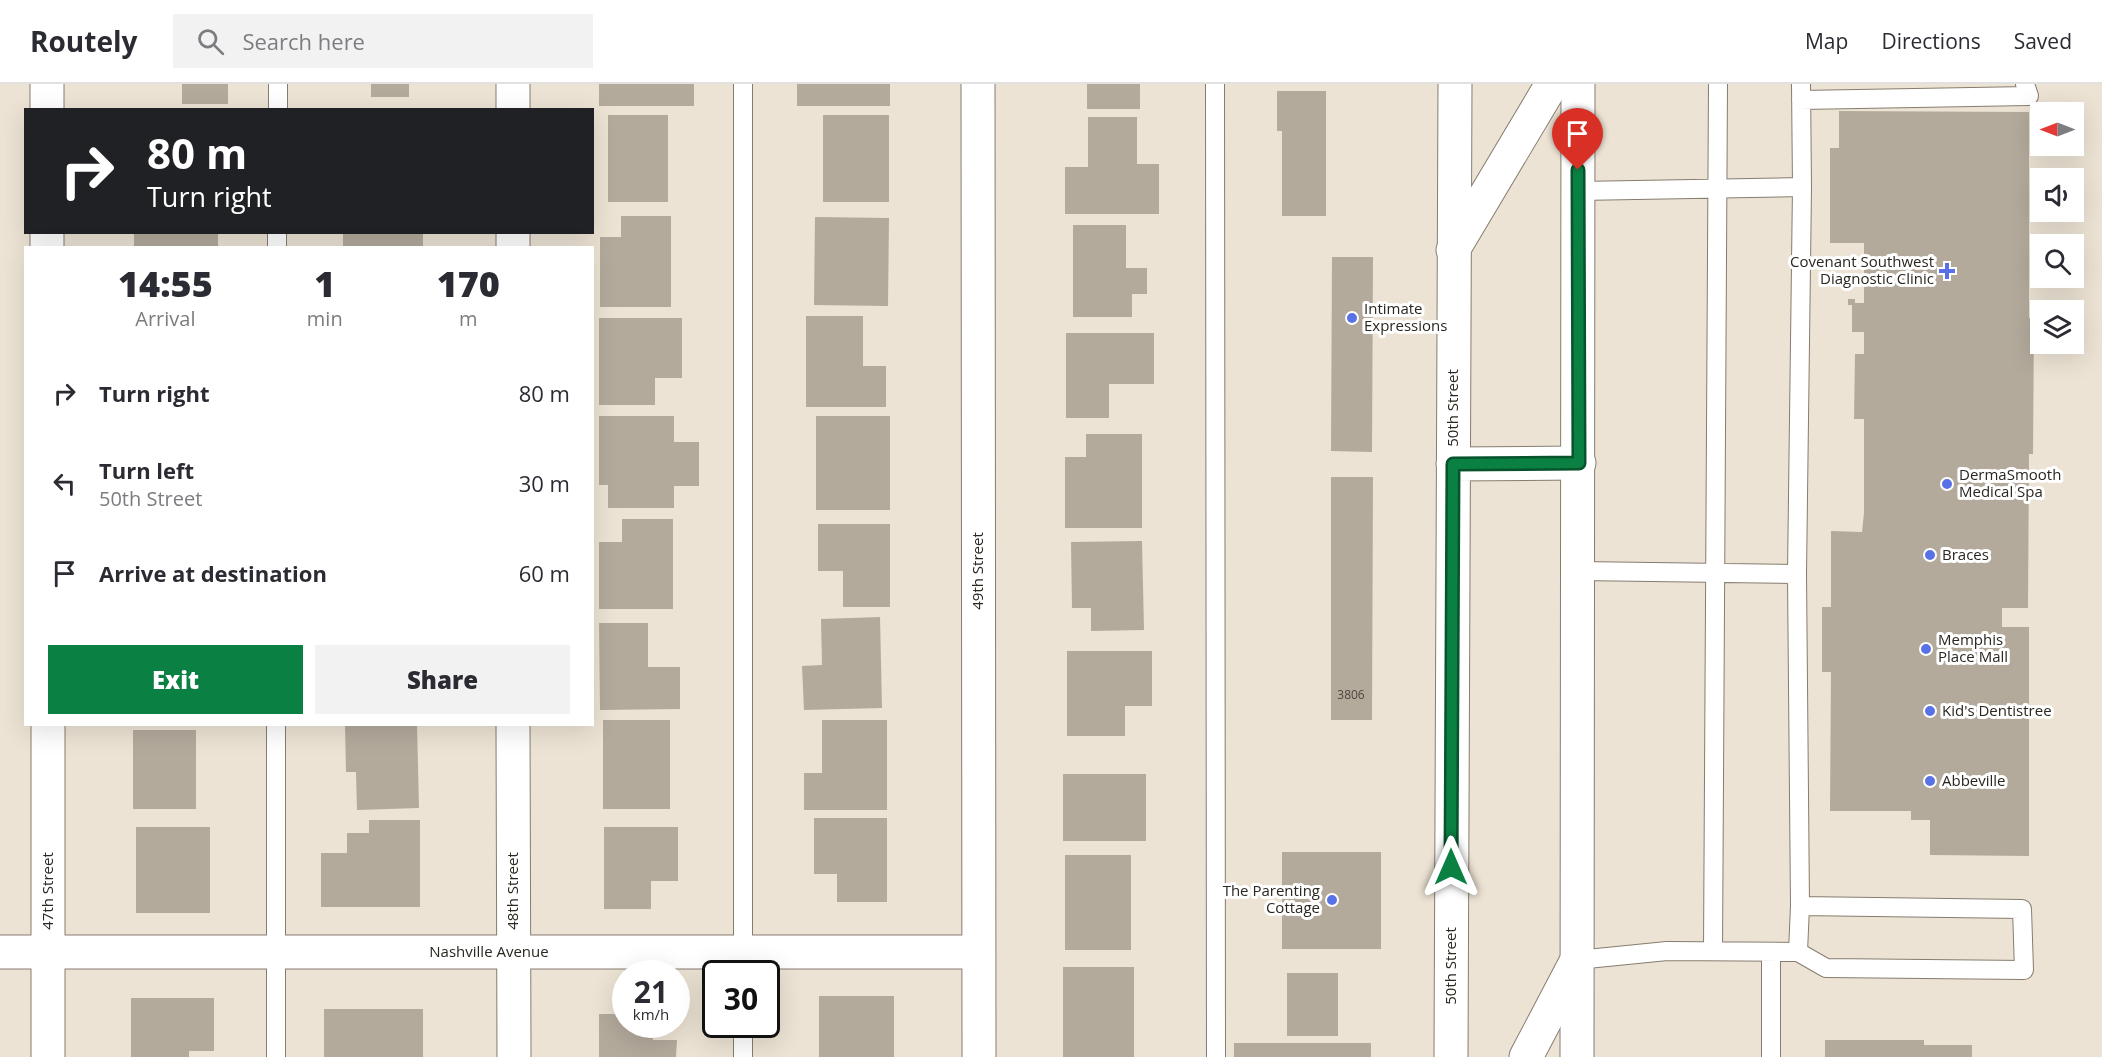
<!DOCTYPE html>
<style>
body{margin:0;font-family:"Open Sans",sans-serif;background:#f2f2f3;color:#2b2b33;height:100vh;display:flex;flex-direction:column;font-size:22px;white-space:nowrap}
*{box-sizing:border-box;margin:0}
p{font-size:20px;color:#7c7c81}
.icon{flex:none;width:33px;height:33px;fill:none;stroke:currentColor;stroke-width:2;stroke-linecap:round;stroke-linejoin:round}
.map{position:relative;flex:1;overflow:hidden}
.sheet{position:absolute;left:24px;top:162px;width:570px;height:480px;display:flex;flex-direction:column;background:#fff;border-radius:0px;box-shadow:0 6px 24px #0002}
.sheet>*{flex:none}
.top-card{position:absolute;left:24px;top:24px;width:570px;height:126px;border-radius:0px;box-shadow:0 6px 24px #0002;background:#202124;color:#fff;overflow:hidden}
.needle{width:39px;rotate:270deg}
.fabs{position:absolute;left:2030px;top:18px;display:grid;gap:12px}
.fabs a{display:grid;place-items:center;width:54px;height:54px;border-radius:0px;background:#fff;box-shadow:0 6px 24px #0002;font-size:30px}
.speed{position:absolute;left:612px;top:876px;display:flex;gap:12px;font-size:30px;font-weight:700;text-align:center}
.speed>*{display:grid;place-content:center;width:78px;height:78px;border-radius:50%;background:#fff;box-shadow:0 6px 24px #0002;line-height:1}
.speed small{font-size:15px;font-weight:400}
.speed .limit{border:3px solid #111;border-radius:9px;background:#fff;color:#111}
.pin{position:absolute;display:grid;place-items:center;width:51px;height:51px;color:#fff;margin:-62px -26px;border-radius:50% 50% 50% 0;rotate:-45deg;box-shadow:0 0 6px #0007}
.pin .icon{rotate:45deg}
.me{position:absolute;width:66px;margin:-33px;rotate:0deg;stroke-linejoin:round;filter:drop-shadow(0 0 4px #0008)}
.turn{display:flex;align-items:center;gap:21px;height:126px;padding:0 24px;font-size:27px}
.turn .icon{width:78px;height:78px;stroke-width:2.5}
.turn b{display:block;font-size:42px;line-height:51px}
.eta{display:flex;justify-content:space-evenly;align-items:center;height:102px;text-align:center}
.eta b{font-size:36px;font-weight:800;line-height:42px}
.button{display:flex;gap:12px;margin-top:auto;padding:12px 24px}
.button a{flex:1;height:69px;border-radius:0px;background:#0b8043;color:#fff;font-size:24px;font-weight:800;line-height:69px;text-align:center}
.button a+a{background:#f2f2f3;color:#2b2b33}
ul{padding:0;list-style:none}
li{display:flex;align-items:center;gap:18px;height:90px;padding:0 24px}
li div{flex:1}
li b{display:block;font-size:22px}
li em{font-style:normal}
header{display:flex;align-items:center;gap:36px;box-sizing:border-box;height:84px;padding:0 30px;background:#fff;border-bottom:2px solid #e1e1e2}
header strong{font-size:28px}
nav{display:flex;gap:33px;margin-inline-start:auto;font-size:21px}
.search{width:420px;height:54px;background:#f2f2f3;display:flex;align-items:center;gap:15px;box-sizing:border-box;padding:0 21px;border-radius:0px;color:#7c7c81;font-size:22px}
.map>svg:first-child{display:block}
</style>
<header>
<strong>Routely</strong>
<div class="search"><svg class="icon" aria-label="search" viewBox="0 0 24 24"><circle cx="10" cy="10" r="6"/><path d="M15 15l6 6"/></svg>Search here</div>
<nav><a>Map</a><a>Directions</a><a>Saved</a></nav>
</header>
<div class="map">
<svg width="2102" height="973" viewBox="0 0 2102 973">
<rect width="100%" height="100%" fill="#ece3d4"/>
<path fill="#b3aa9c" d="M182,0h46v20h-46z
M371,0h38v13h-38z
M599,0h95v22h-95z
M797,0h93v22h-93z
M1087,0h53v25h-53z
M1277,7h49v125h-44v-85h-5z
M1839,27l190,1v206h5l-1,136h-4l-1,154h-26v19h27v229l-99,-1v-35h-19v-9h-81l1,-139h-9v-65h9v-76l31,1 2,-19v-94h-10l1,-65h9v-22h-12v-27h-4v-6h7v4h9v-60h-34v-95h9z
M608,31h60v87h-60z
M823,31h66v87h-66z
M1088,33h49v47h22v50h-94v-47h23z
M621,132h50v91h-71v-70h21z
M815,133l74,1 -1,88 -74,-1z
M1073,141h53v43h21v26h-15v23h-59z
M134,148h84v16h-84z
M343,148h80v16h-80z
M1332,173h41l-1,195 -41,-1z
M806,232h57v50h23v41h-80z
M599,234h83v60h-27v27h-56z
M1066,249h88v51h-45v34h-43z
M599,332h75v26h25v44h-25v22h-66v-23h-9z
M816,332h74v94h-74z
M1086,350h56v94h-77v-71h21z
M1331,393h42l-1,243h-41z
M622,435h51v90h-74v-67h23z
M818,440h72v83h-47v-36h-25z
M1142,457l2,89 -53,1v-23h-19l-1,-66z
M880,533l2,91 -78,2 -2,-44 20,-1 -1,-46z
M599,539h49v44h32v42l-80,1z
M1067,567h85v55h-27v30h-58z
M603,636h67v89h-67z
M822,636h65v90h-83v-37h18z
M345,640h72l2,84 -62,2 -1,-38h-10z
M133,646h63v79h-63z
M1063,690h83v67h-83z
M814,734h73v84h-50v-28h-23z
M369,736h51v87h-99v-54h26v-20h22z
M136,743h74v86h-74z
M604,743h74v54h-27v28h-47z
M1282,768h99v97h-99z
M1065,771h66v95h-66z
M1063,883h71v90h-71z
M1287,889h51v63h-51z
M621,908h5v32h27v16h24l-1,17h-77v-43h21z
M819,912h75v61h-75z
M131,914h83v53h-25v6h-58z
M324,925h99v48h-99z
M1825,956h99v5h48v12h-147z
M1234,959h137v14h-137z"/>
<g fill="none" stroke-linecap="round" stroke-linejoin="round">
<g stroke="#867d6f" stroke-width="20">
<path id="service" d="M1215,0l1,973
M1801,16l228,-4 -4,-12
M278,26v-26
M1578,107l224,-4
M277,164v-16
M1797,490l5,-387 -1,-103
M1713,867l5,-867
M1771,868v105
M1798,868l28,16 198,2 -2,-61 -222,-3
M1577,876l90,-9 131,1 2,-46 -3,-332 -219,-3
M743,890v-890
M276,973v-333
M743,973v-33"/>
</g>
<g stroke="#867d6f" stroke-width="35">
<path id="minor" d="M47,0v26
M513,0v26
M978,0l1,973
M47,148v16
M513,148v16
M1453,166l99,-166
M1453,380l126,-1
M48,640v333
M513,640l1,333
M0,868h979
M1451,973l4,-973
M1526,973l51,-97"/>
</g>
<g stroke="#867d6f" stroke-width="35">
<path id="secondary" d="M1577,973l1,-973"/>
</g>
<use href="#service" stroke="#fff" stroke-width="18"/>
<use href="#minor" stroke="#fff" stroke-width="33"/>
<use href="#secondary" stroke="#fff" stroke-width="33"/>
</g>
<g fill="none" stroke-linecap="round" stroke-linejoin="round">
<g stroke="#07532c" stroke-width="15">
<path id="route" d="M1451,783l2,-403 126,-1 -1,-293"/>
</g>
<use href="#route" stroke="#0b8043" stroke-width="10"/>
</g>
<g fill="#5971e7" stroke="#fff" stroke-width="2">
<path d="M1944 178h6v6h6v6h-6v6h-6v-6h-6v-6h6z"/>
<circle cx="1352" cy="234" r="6"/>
<circle cx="1947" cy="400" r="6"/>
<circle cx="1930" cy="471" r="6"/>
<circle cx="1926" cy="565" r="6"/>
<circle cx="1930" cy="627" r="6"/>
<circle cx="1930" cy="697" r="6"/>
<circle cx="1332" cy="816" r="6"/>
</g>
<g text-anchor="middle" stroke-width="6" stroke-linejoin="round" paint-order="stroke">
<g font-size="12" fill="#4c473f">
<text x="1351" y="615">3806</text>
</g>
<g font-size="15" fill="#2a2620" stroke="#fff" text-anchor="start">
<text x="1934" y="183" text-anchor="end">Covenant Southwest<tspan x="1934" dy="17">Diagnostic Clinic</tspan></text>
<text x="1364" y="230">Intimate<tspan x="1364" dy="17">Expressions</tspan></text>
<text x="1959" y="396">DermaSmooth<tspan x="1959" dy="17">Medical Spa</tspan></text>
<text x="1942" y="476">Braces</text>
<text x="1938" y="561">Memphis<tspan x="1938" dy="17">Place Mall</tspan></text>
<text x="1942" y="632">Kid's Dentistree</text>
<text x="1942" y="702">Abbeville</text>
<text x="1320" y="812" text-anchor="end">The Parenting<tspan x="1320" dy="17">Cottage</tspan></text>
</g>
<g font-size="15" fill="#2a2620" stroke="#fff">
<text transform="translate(1453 324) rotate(-90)" y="5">50th Street</text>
<text transform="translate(978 487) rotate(-90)" y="5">49th Street</text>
<text transform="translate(48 807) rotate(-90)" y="5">47th Street</text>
<text transform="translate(513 807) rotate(-90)" y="5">48th Street</text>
<text x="489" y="873">Nashville Avenue</text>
<text transform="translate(1451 882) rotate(-90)" y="5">50th Street</text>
</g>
</g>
</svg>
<div class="fabs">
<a><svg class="needle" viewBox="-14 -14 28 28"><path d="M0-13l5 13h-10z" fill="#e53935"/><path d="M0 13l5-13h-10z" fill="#7c7c81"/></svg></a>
<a><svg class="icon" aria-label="sound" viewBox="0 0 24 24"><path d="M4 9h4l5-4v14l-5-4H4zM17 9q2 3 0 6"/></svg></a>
<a><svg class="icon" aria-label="search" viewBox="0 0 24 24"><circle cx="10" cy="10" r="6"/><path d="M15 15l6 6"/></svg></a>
<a><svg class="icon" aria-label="layers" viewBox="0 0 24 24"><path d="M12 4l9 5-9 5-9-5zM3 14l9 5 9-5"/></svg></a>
</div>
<div class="speed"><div>21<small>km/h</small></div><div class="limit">30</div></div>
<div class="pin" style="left:1578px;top:86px;background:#d93025"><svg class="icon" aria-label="arrive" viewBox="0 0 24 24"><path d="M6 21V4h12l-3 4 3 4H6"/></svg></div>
<svg class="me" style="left:1451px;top:783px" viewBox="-20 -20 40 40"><path d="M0-17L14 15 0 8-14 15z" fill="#0b8043" stroke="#fff" stroke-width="4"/></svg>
<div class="top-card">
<div class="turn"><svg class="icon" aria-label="right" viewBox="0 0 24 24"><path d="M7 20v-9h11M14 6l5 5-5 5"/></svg><div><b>80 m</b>Turn right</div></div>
</div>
<section class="sheet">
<div class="eta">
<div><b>14:55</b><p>Arrival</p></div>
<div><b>1</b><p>min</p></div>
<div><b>170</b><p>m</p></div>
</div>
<ul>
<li><svg class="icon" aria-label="right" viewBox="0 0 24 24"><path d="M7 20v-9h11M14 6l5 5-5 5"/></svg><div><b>Turn right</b></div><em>80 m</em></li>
<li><svg class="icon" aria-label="left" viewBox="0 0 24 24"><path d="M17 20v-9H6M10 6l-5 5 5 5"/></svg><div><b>Turn left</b><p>50th Street</p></div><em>30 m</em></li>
<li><svg class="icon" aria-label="arrive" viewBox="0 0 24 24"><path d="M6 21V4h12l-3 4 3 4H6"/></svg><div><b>Arrive at destination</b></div><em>60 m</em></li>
</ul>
<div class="button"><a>Exit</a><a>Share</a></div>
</section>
</div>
